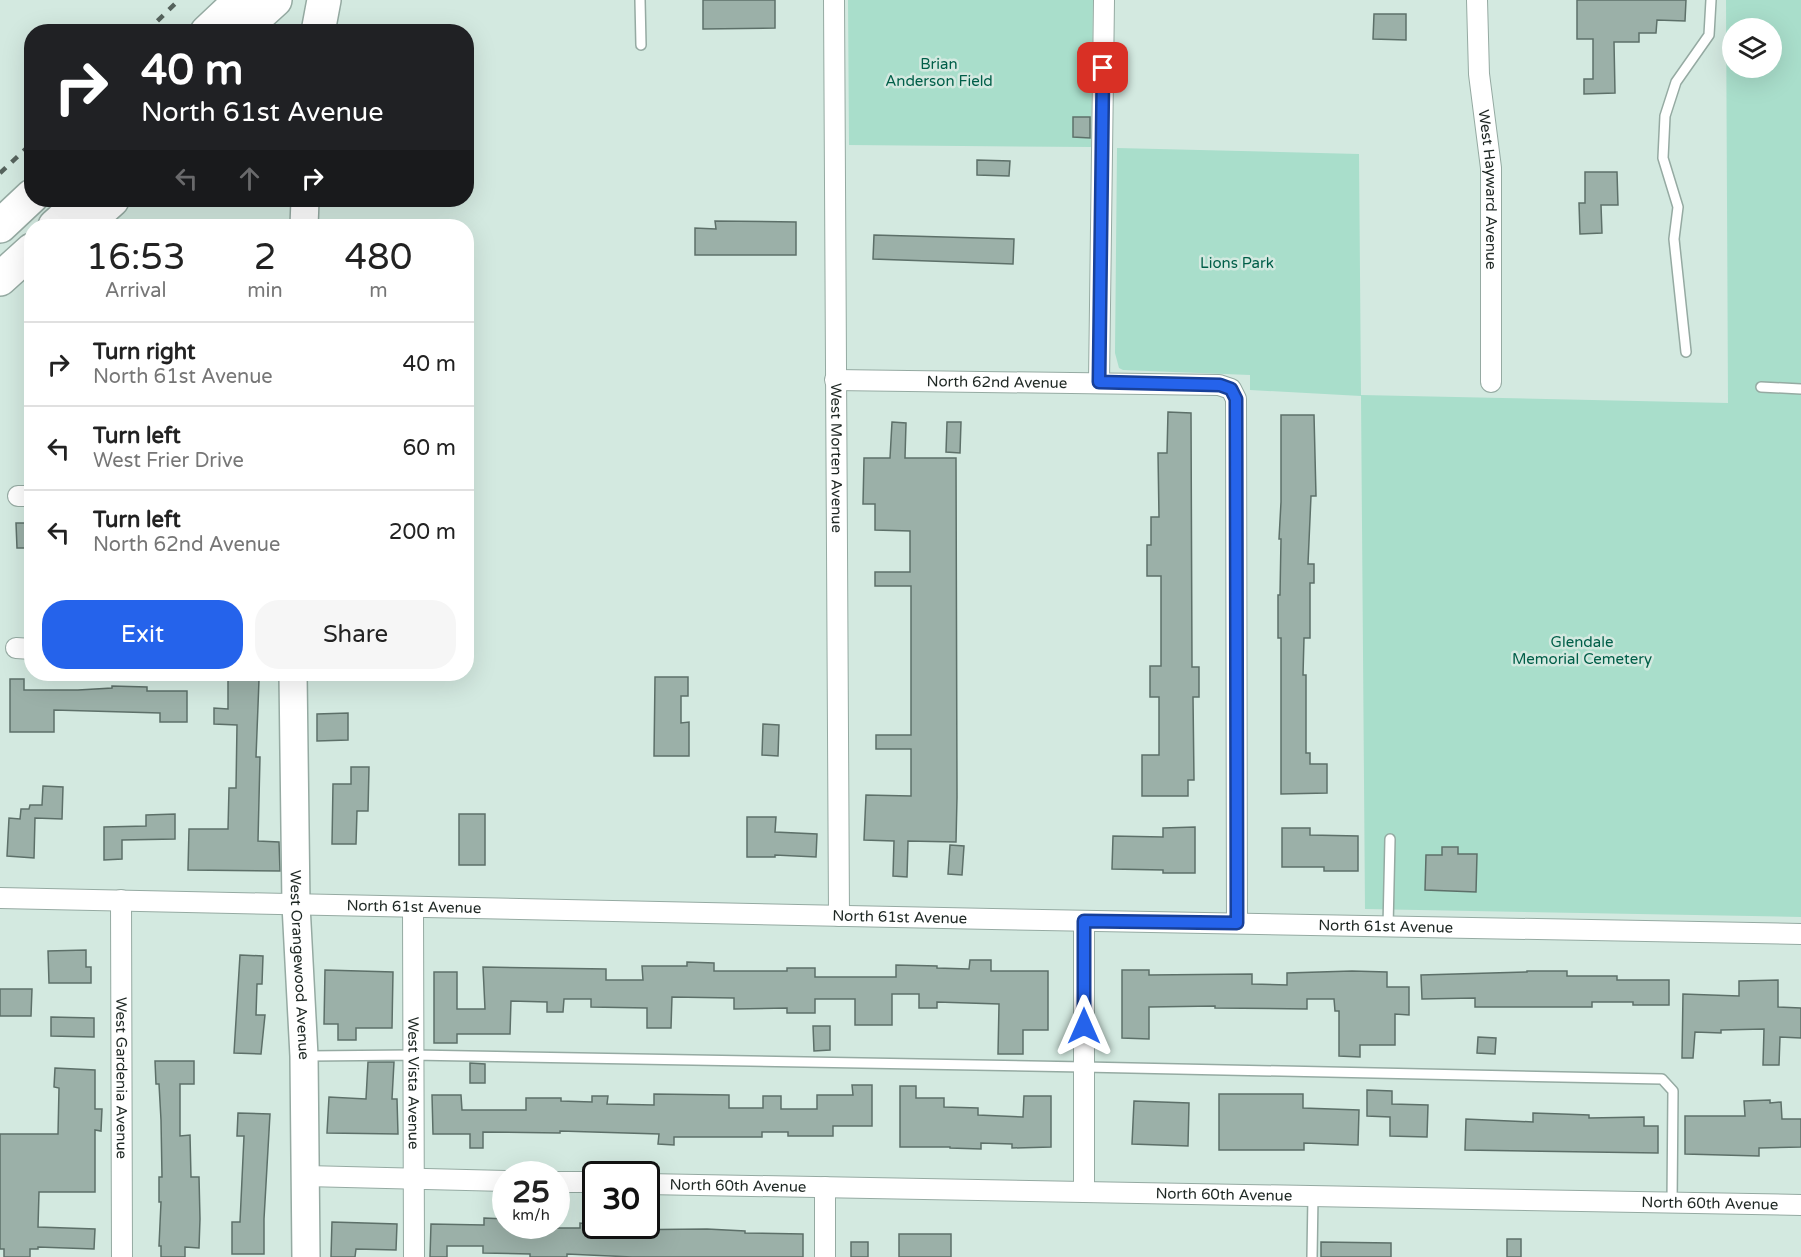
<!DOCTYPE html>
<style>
body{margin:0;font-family:"Varela Round",sans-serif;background:#f6f6f6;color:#222;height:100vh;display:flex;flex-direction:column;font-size:22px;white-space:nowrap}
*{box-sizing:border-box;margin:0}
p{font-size:20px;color:#767676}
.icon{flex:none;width:33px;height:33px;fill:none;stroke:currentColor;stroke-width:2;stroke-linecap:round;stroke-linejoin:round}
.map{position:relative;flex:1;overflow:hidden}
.side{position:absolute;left:24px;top:219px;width:450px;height:462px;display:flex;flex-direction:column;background:#fff;border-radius:24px;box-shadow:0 6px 24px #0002}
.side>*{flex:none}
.banner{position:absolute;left:24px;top:24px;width:450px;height:183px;border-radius:24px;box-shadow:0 6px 24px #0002;background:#202124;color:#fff;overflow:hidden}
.buttons{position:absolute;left:1722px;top:18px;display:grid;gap:12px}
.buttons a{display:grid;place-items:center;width:60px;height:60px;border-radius:50%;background:#fff;box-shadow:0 6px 24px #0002;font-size:30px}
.speed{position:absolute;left:492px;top:1161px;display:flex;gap:12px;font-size:30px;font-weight:700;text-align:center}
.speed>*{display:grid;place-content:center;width:78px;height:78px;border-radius:50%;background:#fff;box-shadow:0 6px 24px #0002;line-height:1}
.speed small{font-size:15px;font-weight:400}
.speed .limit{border:3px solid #111;border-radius:9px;background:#fff;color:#111}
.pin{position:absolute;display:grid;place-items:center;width:51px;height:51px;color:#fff;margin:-26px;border-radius:12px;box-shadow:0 3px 9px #0006}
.me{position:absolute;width:66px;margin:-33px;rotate:0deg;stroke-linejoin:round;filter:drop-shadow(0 0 4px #0008)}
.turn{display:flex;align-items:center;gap:21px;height:126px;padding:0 18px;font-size:27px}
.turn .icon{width:78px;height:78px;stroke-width:2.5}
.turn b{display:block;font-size:42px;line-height:51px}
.lanes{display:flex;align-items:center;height:57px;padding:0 18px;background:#0003;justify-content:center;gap:30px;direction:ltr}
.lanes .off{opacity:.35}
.eta{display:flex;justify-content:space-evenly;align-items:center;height:102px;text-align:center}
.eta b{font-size:36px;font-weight:600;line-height:42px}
.primary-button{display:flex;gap:12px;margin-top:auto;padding:12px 18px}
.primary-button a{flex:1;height:69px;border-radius:24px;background:#2563eb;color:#fff;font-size:24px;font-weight:600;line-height:69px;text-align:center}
.primary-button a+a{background:#f6f6f6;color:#222}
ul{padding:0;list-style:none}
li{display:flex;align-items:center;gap:18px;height:84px;padding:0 18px;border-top:2px solid #e0e0e0}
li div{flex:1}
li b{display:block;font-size:22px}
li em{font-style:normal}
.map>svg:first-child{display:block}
</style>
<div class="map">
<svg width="1801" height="1257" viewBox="0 0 1801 1257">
<rect width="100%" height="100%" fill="#d3e9e0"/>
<path fill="#a9decb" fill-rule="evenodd" d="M848,0h245l-2,147 -242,-2z
M1726,0h75v917l-436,-8 -4,-513 -111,-6v-15l-127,-5 -4,-2 -4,-15 2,-205 242,6 2,241 367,8zM1732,28h40v40h-40z"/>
<path fill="#9bb0a8" stroke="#5d7069" stroke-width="1.5" d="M703,0h72v28l-72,1z
M1577,0h109l-1,21 -28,-1 -1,13h-17v9h-25l1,51 -31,1v-15h9v-40h-16z
M1374,14h32v26l-33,-1z
M1073,117h17v21l-17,-1z
M977,160l33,1 -1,15 -32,-1z
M1585,172h32l1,33h-17l1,28 -22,1 -1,-31h6z
M715,221l81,1v33h-101v-27l21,1z
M874,235l140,4 -1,25 -140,-5z
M1168,412l23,1 1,254h7v30h-6l1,83h-6v16h-46v-41h17v-58h-9v-31h11v-90h-14v-31h4v-28h8l-1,-64h9z
M1281,415h33l2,81h-5l-3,68h6v19h-4v55h-6l-1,37h3v78h4v11h17v29l-46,1v-156h-3v-43h2l1,-56h-2l2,-37z
M892,422l14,1 -1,35h51l1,339 -1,45 -48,-1 -1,36 -14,-1 1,-35 -30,-1 2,-45 45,1v-47h-35v-14h35v-149h-36v-14h35v-41l-35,-1v-26h-12l1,-46h26z
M947,422h14l-1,31 -14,-1z
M16,523h16v25h-15z
M655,677h33v19h-7v27l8,-1v34h-35z
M10,679h14v11h54l34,-2v-2l35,1v4h40v31h-27v-9l-106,-3v22h-44z
M228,680h31l-3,77h4l-2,84 21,1 1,29 -92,-1 1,-41h39l1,-41h7l1,-63 -23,-1v-16l14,1z
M348,713v27l-31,1v-27z
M763,724l16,1 -1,31 -16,-1z
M351,767h18l-1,44h-11l-1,33h-24l1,-60h18z
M43,786l20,1 -1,32 -27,-1 -1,40 -27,-2 2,-38 11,1 1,-10h8l1,-4h12z
M175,814v25l-53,1v19l-18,1v-33l42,-1v-11z
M459,814h26v51h-26z
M747,817h29l-1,15 42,2 -1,23 -41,-2v2h-28z
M1195,827v46h-32v-3l-51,-1 1,-33 50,1v-9z
M1282,828h28v7l48,1v35h-34v-4h-42z
M950,845l14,1 -2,29 -14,-1z
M1442,847h16v7h19l-1,38 -51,-2 1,-35h16z
M86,950v17h5v16h-42l-1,-32z
M240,955l23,1 -1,28h-5l-1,31h9l-4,39 -27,-1z
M970,960h21v11h57v59h-25v24h-25l1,-50 -62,-2v6h-18v-14h-27v31h-37v-26h-40v14h-28v-5l-53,1v-11l-62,-1 -1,31h-24v-20l-56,-1v-8h-27l-1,13h-16v-10l-36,-1 -1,33h-53v9h-23v-71h23v37h28l-2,-42 123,2v11h37l-1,-14h45v-4l27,1v8h73v-3h28v9h81v-12l41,1v2l32,1z
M325,970l68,2 -1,56h-36v12h-18v-16h-14z
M1122,970h27v5l103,-1v10l35,1v-12l65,-2 35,1v15h22v28l-14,-1v31h-35v12l-21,-1v-45h-4l-1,-12h-27v10l-92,-1v-2l-66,1v32l-27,-1z
M1527,971h40v5h50v4h52v25h-36v-3h-41v5h-117v-9l-53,1 -1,-24 106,-3z
M1778,980v27l23,1v30l-21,-1 -1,28h-16l1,-36 -43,1v3l-26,-1 -2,26h-11l1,-64 56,2v-15z
M0,989h32l-1,27h-31z
M51,1017l43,1v19l-43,-1z
M813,1026h17v24l-16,1z
M1478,1037l18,1 -1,16 -18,-1z
M155,1061h39v23h-14v52l10,-1 1,42h8l1,42 -1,29 -14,-1v10h-24v-11h-2l2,-44h-2v-25h3l-1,-57 -2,-36h-3z
M368,1062h26l-2,37h5l1,35 -71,-1 2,-36 37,2z
M470,1063l15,1v19h-15z
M55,1068l40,2v39h7l-1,22 -6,-1v62h-56l-1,35 57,2 -1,20 -56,-2v2h-8v8h-26v-8h-4v-115h58l1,-46 -5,-1z
M852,1085h20v41h-39v10h-45v-4h-26v5h-88v8l-16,-1 1,-10 -99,-3v2l-77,-1v16h-13v-14h-37l-1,-39h29l1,15h64v-12h35v3l31,1v-6h16l-1,8 47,1v-11l75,1v13h34v-12h18v13h36v-14h36z
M900,1086h16v12h28v9l34,1v7l45,2 1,-21h27v51l-39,1v-4l-31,-1v6l-31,-1v-1h-50z
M1367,1090l25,1v13l36,1 -1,32 -37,-1v-19l-23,-1z
M1219,1094h84v14l56,2 -1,35 -54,-2v7h-85z
M1770,1100v3l11,-1 1,17h19v28l-42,1v8l-74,-2v-38h60l-1,-15z
M1134,1101l55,2 -1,43 -56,-2z
M238,1113l32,1 -6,105v35h-32v-32h8l4,-86h-7z
M1533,1113l56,2v3l55,-1v9h14v27l-193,-3 1,-31 67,3z
M484,1218l22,1v7h4v2h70v-5l28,3v4l99,-1 38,2v2l58,1v23h-171l-65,-3v3h-37v-3l-47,-1v-7h-36v11h-17l1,-33 53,1z
M332,1222l65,2 -1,26 -40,-1 -1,8h-24z
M899,1234h52v23h-52z
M1507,1239h14v18h-14z
M851,1242h17v15h-17z
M1321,1242l70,1v14h-70z"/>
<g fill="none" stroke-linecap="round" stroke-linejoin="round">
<g stroke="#95aaa2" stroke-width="12">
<path id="lane" d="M640,0l1,45
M1686,352l-12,-113 4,-32 -15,-49 2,-42 11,-34 33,-47 2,-35
M1761,387l40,2
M1388,927l2,-88
M308,1056l105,-1 671,12 578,12 11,12 -1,112
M1312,1257l1,-61"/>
</g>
<g stroke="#95aaa2" stroke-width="22">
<g id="street">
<path id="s1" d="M834,0l5,916"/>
<path id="s2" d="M1477,0l2,74 12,94v214"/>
<path id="s3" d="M835,380l384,5 12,4 5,10 1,524"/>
<path d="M1099,382l5,-382"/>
<path d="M18,496h14"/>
<path d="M16,648l16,1"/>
<path id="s4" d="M0,898l992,21 809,15"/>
<path id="s5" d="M121,900l1,357"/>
<path id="s6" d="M413,907l1,350"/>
<path d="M1084,921v271"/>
<path d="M306,1176l200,5"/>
<path d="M556,1182h40"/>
<path id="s7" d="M646,1184l1155,21"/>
<path d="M825,1257v-70"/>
</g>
</g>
<g stroke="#95aaa2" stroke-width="30">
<g id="secondary">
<path d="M304,226l1,-26"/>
<path id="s8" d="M293,674l3,231 8,151 2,201"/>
</g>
</g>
<g stroke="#95aaa2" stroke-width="36">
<path id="highway" d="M207,32l34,-32
M240,32l35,-32
M318,32l6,-32
M0,226l32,-30
M55,226l29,-26
M83,226l29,-26
M0,279l32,-29"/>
</g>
<use href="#lane" stroke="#fff" stroke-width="9"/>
<use href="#street" stroke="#fff" stroke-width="20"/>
<use href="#secondary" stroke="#fff" stroke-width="27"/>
<use href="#highway" stroke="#fff" stroke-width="33"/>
<path stroke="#56635d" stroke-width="4.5" stroke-dasharray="8 8" stroke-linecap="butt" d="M146,32l33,-32
M0,173l32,-30"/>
</g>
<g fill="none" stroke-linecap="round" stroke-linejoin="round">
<g stroke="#184099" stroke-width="15">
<path id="route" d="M1084,1026v-105l153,2 -1,-524 -5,-10 -11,-4 -121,-3 4,-314"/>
</g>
<use href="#route" stroke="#2563eb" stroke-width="10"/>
</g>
<g text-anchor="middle" stroke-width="5" stroke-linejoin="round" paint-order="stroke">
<g font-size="15" fill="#005e48" stroke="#d3e9e0">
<text x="939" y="69">Brian<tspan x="939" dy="17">Anderson Field</tspan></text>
<text x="1237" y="268">Lions Park</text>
<text x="1582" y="647">Glendale<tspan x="1582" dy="17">Memorial Cemetery</tspan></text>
</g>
<g font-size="15" fill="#1e2723" stroke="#d3e9e0">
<text dy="5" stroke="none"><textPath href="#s2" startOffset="190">West Hayward Avenue</textPath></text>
<text dy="5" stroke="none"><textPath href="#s3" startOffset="162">North 62nd Avenue</textPath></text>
<text dy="5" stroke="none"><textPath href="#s1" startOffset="458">West Morten Avenue</textPath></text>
<text dy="5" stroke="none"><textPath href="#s4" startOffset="414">North 61st Avenue</textPath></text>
<text dy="5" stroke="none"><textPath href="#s4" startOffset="900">North 61st Avenue</textPath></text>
<text dy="5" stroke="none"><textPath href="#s4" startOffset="1386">North 61st Avenue</textPath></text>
<text dy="5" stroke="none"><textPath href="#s8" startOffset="291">West Orangewood Avenue</textPath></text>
<text dy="5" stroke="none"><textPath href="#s5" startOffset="178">West Gardenia Avenue</textPath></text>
<text dy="5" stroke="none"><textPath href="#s6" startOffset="176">West Vista Avenue</textPath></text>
<text dy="5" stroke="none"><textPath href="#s7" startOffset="92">North 60th Avenue</textPath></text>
<text dy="5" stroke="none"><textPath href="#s7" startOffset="578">North 60th Avenue</textPath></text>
<text dy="5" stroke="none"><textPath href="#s7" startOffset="1064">North 60th Avenue</textPath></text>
</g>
</g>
</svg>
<div class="buttons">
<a><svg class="icon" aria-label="layers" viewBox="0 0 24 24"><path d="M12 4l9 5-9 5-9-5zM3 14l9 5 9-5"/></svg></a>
</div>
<div class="speed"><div>25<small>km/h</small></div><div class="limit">30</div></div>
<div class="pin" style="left:1103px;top:68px;background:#d93025"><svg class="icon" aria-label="arrive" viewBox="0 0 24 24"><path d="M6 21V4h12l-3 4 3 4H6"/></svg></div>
<svg class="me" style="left:1084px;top:1026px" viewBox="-20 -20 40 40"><path d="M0-17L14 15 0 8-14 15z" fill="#2563eb" stroke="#fff" stroke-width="4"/></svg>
<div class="banner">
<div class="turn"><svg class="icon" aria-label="right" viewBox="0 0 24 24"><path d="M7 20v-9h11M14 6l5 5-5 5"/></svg><div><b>40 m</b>North 61st Avenue</div></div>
<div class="lanes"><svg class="icon off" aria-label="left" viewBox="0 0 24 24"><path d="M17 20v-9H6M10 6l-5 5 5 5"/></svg><svg class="icon off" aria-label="ahead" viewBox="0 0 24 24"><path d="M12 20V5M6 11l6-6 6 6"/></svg><svg class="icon" aria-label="right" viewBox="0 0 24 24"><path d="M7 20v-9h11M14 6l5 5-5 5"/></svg></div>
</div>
<section class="side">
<div class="eta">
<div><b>16:53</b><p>Arrival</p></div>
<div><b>2</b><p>min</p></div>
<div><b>480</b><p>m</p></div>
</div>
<ul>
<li><svg class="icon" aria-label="right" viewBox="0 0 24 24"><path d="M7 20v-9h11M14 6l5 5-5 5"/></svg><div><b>Turn right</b><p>North 61st Avenue</p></div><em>40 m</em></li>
<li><svg class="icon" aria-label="left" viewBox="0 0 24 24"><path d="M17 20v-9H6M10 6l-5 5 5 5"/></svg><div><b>Turn left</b><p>West Frier Drive</p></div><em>60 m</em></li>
<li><svg class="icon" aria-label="left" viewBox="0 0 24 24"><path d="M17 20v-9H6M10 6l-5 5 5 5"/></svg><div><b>Turn left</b><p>North 62nd Avenue</p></div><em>200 m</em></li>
</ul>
<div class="primary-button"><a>Exit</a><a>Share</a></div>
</section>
</div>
